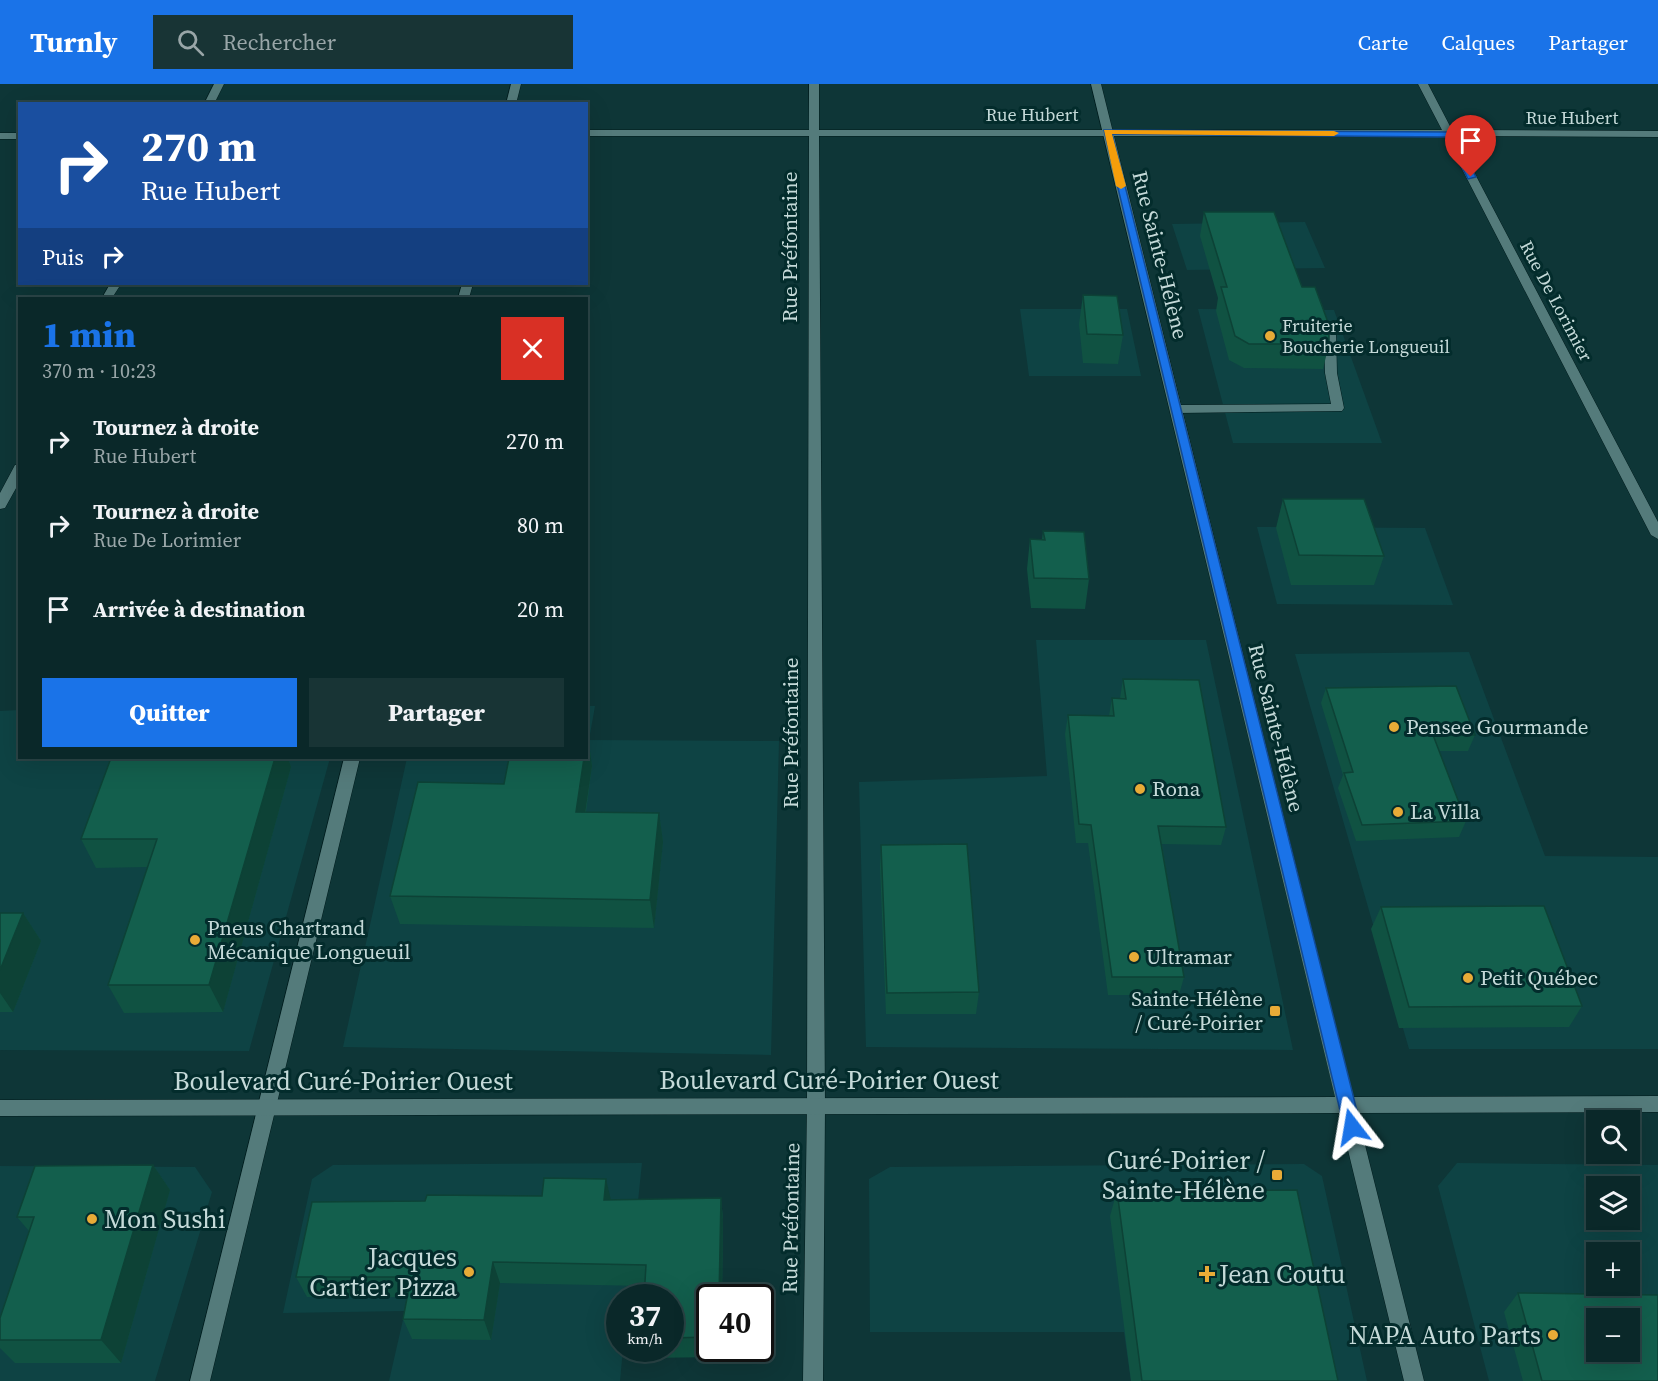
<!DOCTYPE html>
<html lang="fr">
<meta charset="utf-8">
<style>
body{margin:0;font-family:"Source Serif 4",serif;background:#183435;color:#f1f3f6;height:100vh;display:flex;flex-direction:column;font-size:22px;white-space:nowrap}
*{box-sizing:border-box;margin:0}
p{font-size:20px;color:#99a6a8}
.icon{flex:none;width:33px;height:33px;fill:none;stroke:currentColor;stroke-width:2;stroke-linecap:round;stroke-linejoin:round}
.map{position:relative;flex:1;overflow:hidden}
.details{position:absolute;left:18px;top:213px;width:570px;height:462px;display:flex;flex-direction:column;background:#0a2829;border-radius:0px;box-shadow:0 6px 24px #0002,0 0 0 2px #2a4446}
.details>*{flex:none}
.guide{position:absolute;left:18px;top:18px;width:570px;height:183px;border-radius:0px;box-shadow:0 6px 24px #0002,0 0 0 2px #2a4446;background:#1a4fa0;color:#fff;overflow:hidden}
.tools{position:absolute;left:1586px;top:1026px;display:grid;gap:12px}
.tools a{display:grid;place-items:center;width:54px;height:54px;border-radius:0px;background:#0a2829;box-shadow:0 6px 24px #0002,0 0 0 2px #2a4446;font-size:30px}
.speed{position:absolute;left:606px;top:1200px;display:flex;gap:12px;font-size:30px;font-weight:700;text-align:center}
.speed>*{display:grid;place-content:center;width:78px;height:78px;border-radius:50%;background:#0a2829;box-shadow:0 6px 24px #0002,0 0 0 2px #2a4446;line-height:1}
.speed small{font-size:15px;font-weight:400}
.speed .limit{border:3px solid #111;border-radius:9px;background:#fff;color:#111}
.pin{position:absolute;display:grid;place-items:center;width:51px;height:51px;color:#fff;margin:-62px -26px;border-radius:50% 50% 50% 0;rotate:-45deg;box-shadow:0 0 6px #0007}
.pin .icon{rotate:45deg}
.me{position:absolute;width:66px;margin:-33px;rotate:346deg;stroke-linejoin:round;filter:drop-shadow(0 0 4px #0008)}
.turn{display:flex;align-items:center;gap:21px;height:126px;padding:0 24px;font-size:27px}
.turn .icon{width:78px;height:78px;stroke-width:2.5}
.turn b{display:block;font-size:42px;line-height:51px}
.then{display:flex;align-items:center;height:57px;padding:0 24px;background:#0003;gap:12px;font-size:22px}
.round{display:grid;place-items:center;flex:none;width:63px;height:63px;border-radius:0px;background:#183435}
.headline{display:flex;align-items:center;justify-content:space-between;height:102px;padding:0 24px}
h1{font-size:36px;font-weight:800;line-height:45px;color:#1a73e8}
.button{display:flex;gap:12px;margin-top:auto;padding:12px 24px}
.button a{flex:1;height:69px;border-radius:0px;background:#1a73e8;color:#fff;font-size:24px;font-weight:800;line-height:69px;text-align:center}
.button a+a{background:#183435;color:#f1f3f6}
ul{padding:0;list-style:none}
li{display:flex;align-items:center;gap:18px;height:84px;padding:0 24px}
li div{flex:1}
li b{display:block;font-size:22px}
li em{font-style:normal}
header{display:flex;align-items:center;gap:36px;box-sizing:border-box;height:84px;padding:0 30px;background:#1a73e8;color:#fff}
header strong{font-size:28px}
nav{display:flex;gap:33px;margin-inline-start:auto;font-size:21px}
.search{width:420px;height:54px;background:#183435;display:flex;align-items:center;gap:15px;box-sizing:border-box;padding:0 21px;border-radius:0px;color:#99a6a8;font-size:22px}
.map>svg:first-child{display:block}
</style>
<header>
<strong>Turnly</strong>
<div class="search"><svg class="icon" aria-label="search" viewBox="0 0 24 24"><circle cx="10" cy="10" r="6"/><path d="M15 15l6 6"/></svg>Rechercher</div>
<nav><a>Carte</a><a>Calques</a><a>Partager</a></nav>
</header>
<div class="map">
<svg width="1658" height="1297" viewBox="0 0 1658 1297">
<rect width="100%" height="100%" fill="#0e3637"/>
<path fill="#0e4344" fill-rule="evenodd" d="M1305,138l20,46 -138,2 -15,-46z
M1020,225h107l14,67h-112z
M1198,225l136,1 48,133h-149z
M1257,443l168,1 28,77 -176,-1z
M1036,556h170l87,410 -427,-3 -7,-265 188,-6z
M1469,568l76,204 113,1v192h-249l-114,-395z
M587,622h8l-6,34 190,1 -8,314 -428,-8 64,-289h179z
M19,626l1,48h310l-81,293 -249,-1v-339z
M642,1079l-14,134 -8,1v50l3,1 -3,32h-231l16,-70 -122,2 29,-134 21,-14z
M1457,1079l201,2v216h-169l-51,-195zM1596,1102h33v34h-33zM1596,1168h33v34h-33zM1596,1234h33v34h-33z
M1304,1080l18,12 45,205h-236l-7,-49h-254l-1,-153 21,-12z
M0,1082l195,1 17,25 -57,189h-155z"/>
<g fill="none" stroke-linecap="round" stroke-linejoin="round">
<g stroke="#001c1d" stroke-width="1">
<path id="lane" d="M1330,245l6,4 1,40 7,35 -2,3 -165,2 -6,-4 6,-4 154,-1 -6,-31 -1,-40z"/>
</g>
<g stroke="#001c1d" stroke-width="1">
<path id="street" d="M214,0h10l-10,20h-10z
M511,0h10l-5,20h-10z
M809,0h10v46h623l-24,-46h10l24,46 206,1v6l-203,-1 203,386v17l-7,-4 -206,-399h-626l6,970 -2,275h-20l4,-275 2,-970h-223v-6h223z
M0,49h20v6h-20z
M110,200h11l-9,14h-10z
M462,200h11l-4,14h-11z
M20,380v17l-15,27 -5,1v-16l15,-28z
M344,674h16l-150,623h-20z"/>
</g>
<g stroke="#001c1d" stroke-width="1">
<path id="secondary" d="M1091,0h10l252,1013 305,-1v16l-301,1 67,268h-20l-65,-268 -1339,3v-16l1335,-3z"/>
</g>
<use href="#lane" fill="#547b7b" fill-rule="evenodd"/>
<use href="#street" fill="#547b7b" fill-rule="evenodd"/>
<use href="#secondary" fill="#547b7b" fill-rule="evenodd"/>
</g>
<path fill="#105242" d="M1204,128l98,75 27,57 -6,25 -79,-1 -15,-8 -13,-49 2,-13 -18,-62z
M1083,211l40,40 -5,29 -35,-1 -4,-39z
M1283,415l101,57 -10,29h-83l-15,-57z
M1043,447l46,48 -4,30 -54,-1 -4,-39 3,-30h12z
M1123,595l103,148 -5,18 -59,-1 22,133 -5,18h-71l-20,-152h-12l-11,-109 3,-19 41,1 3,-18h8z
M1326,604l149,47 -7,16h-29l27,70 -7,16 -103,4 -18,-53 5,-13 -22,-72z
M588,653l4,29 -6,46 73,1 4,29 -9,86 -254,-4 -10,-28 114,-112z
M111,674h177l3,9 -68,245 -99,1 -16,-28 39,-118 -51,1 -15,-29z
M881,761l98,147 -3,22h-90l-6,-147z
M1381,823l201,99 -13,21 -170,1 -28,-99z
M0,829h23l18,28 -28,71h-13z
M153,1081l17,25 -49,173h-106l-15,-15v-30l29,-87 -12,-14z
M1117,1107l221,190h-207l-21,-165z
M721,1114l2,21 -1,79h-12v50h11l-1,9 -74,1 -3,-10h27v-50l-25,-12 -145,-3 -9,57 -79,-1 -9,-20 4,-22h-100l-11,-20 315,-77z
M1518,1209l140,88h-135l-19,-69z"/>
<path fill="#0d4236" d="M588,653l4,29 -11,75 -5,-29 8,-54h2z
M275,674h13l3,9 -68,245 -14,-27z
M659,729l4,29 -9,86 -4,-28z
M23,829l18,28 -28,71 -13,-19v-23z
M153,1081l17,25 -49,173 -20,-23z
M606,1095l5,21h-7z
M721,1114l2,21 -1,79h-3z
M493,1178l7,21 -9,57 -7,-20z"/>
<path fill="#135f4d" stroke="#0d4236" stroke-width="1.5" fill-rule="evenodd" d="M1204,128h70l28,75h13l14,38v19h-80l-14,-8 -14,-49h6z
M1083,211l34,1 6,39 -36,-1z
M1283,415h81l20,57 -85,-1z
M1043,447l41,1 5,47 -55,-1 -4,-39 15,1z
M1123,595l76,1 27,147 -68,-1 26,151h-72l-21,-152 -12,-1 -11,-109 46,1 -2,-18 14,1z
M1456,602l19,49h-42l33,86 -104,4 -18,-52 9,-1 -27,-84z
M111,674h164l-66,227h-101l49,-146h-76z
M509,674h75l-8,54 83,1 -9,87 -260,-4 28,-114 86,2z
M967,760l12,148 -92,1 -6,-148z
M1544,822l38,100 -173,1 -28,-100z
M0,829h23l-23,57z
M153,1081l-52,175h-101v-22l34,-101h-17l18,-51z
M544,1094l62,1 -2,21 117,-2 -2,100h-9v39l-40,1v-40h-26l2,-33 -153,-3 -9,58 -81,-1 8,-42h-115l16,-75 113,-1 2,-6 115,1z
M1297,1106l41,191h-196l-25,-190z
M1518,1209l140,2v86h-116zM1596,1234h33v34h-33z"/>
<path fill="#1a73e8" stroke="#114b97" stroke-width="1.5" d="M1104,46l345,2 5,3 22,42 -8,2 -22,-42 -334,-3 249,993 -3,6 -6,2 -5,-2 -3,-6z"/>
<path fill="#f59e0b" d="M1104,46l230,1 5,2 -5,3 -222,-2 14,52 -5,3 -5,-3z"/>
<g fill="#e8ab37" stroke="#032c2c" stroke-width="2">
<circle cx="1270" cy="252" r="6"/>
<circle cx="1394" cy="643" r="6"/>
<circle cx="1140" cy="705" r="6"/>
<circle cx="1398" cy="728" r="6"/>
<circle cx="195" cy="856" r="6"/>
<circle cx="1134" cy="873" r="6"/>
<circle cx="1468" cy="894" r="6"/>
<rect x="1269" y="921" width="12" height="12" rx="3"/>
<rect x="1271" y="1085" width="12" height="12" rx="3"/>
<circle cx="92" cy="1135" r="6"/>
<circle cx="469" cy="1188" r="6"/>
<path d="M1204 1181h6v6h6v6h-6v6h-6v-6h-6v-6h6z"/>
<circle cx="1553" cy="1251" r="6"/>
</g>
<g text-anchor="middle" stroke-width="6" stroke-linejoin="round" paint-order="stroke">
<g font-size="18" fill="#c5dad9" stroke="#032c2c">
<text x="1032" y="37">Rue Hubert</text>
<text x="1572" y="40">Rue Hubert</text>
<text transform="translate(1556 217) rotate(62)" y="6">Rue De Lorimier</text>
</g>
<g font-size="18" fill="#c5dad9" stroke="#032c2c" text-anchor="start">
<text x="1282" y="248">Fruiterie<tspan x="1282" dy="21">Boucherie Longueuil</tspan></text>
</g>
<g font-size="21" fill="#c5dad9" stroke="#032c2c">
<text transform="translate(790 163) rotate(-90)" y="7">Rue Préfontaine</text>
<text transform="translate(1160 171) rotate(76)" y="7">Rue Sainte-Hélène</text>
<text transform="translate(1276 644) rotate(76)" y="7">Rue Sainte-Hélène</text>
<text transform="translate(791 649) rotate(-90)" y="7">Rue Préfontaine</text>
<text transform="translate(791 1134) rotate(-89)" y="7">Rue Préfontaine</text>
</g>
<g font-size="21" fill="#c5dad9" stroke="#032c2c" text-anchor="start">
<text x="1406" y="650">Pensee Gourmande</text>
<text x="1152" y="712">Rona</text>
<text x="1410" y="735">La Villa</text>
<text x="207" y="851">Pneus Chartrand<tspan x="207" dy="24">Mécanique Longueuil</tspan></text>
<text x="1146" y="880">Ultramar</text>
<text x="1480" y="901">Petit Québec</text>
<text x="1263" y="922" text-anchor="end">Sainte-Hélène<tspan x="1263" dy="24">/ Curé-Poirier</tspan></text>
</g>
<g font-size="26" fill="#c5dad9" stroke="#032c2c">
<text x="829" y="1005">Boulevard Curé-Poirier Ouest</text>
<text x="343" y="1006">Boulevard Curé-Poirier Ouest</text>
</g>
<g font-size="26" fill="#c5dad9" stroke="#032c2c" text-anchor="end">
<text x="1265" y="1085">Curé-Poirier /<tspan x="1265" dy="30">Sainte-Hélène</tspan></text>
<text x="104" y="1144" text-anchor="start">Mon Sushi</text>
<text x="457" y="1182">Jacques<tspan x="457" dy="30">Cartier Pizza</tspan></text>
<text x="1219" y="1199" text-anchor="start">Jean Coutu</text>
<text x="1541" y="1260">NAPA Auto Parts</text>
</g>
</g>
</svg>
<div class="tools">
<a><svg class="icon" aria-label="search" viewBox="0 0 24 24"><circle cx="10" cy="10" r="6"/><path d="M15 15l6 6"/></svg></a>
<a><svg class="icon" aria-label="layers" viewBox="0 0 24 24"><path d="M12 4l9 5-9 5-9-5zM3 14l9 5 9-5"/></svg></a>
<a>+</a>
<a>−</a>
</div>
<div class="speed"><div>37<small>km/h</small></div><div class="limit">40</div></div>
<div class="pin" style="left:1471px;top:93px;background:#d93025"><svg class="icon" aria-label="arrive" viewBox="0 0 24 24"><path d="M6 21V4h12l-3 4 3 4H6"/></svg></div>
<svg class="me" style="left:1352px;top:1043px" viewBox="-20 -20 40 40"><path d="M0-17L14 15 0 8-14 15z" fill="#1a73e8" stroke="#fff" stroke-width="4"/></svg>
<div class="guide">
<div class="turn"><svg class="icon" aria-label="right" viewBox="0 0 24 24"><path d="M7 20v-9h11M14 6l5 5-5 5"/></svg><div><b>270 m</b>Rue Hubert</div></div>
<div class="then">Puis<svg class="icon" aria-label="right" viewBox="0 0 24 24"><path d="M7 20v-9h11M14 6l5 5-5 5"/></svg></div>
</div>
<section class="details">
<div class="headline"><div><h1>1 min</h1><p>370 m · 10:23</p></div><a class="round" style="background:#d93025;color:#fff"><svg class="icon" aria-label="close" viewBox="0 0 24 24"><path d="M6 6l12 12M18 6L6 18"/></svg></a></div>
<ul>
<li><svg class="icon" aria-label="right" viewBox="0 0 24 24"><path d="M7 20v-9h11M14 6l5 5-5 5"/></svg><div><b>Tournez à droite</b><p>Rue Hubert</p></div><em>270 m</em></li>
<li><svg class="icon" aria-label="right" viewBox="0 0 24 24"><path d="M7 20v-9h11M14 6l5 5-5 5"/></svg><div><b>Tournez à droite</b><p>Rue De Lorimier</p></div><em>80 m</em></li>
<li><svg class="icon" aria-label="arrive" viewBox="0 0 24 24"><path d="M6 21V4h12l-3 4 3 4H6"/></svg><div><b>Arrivée à destination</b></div><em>20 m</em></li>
</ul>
<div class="button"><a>Quitter</a><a>Partager</a></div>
</section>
</div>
